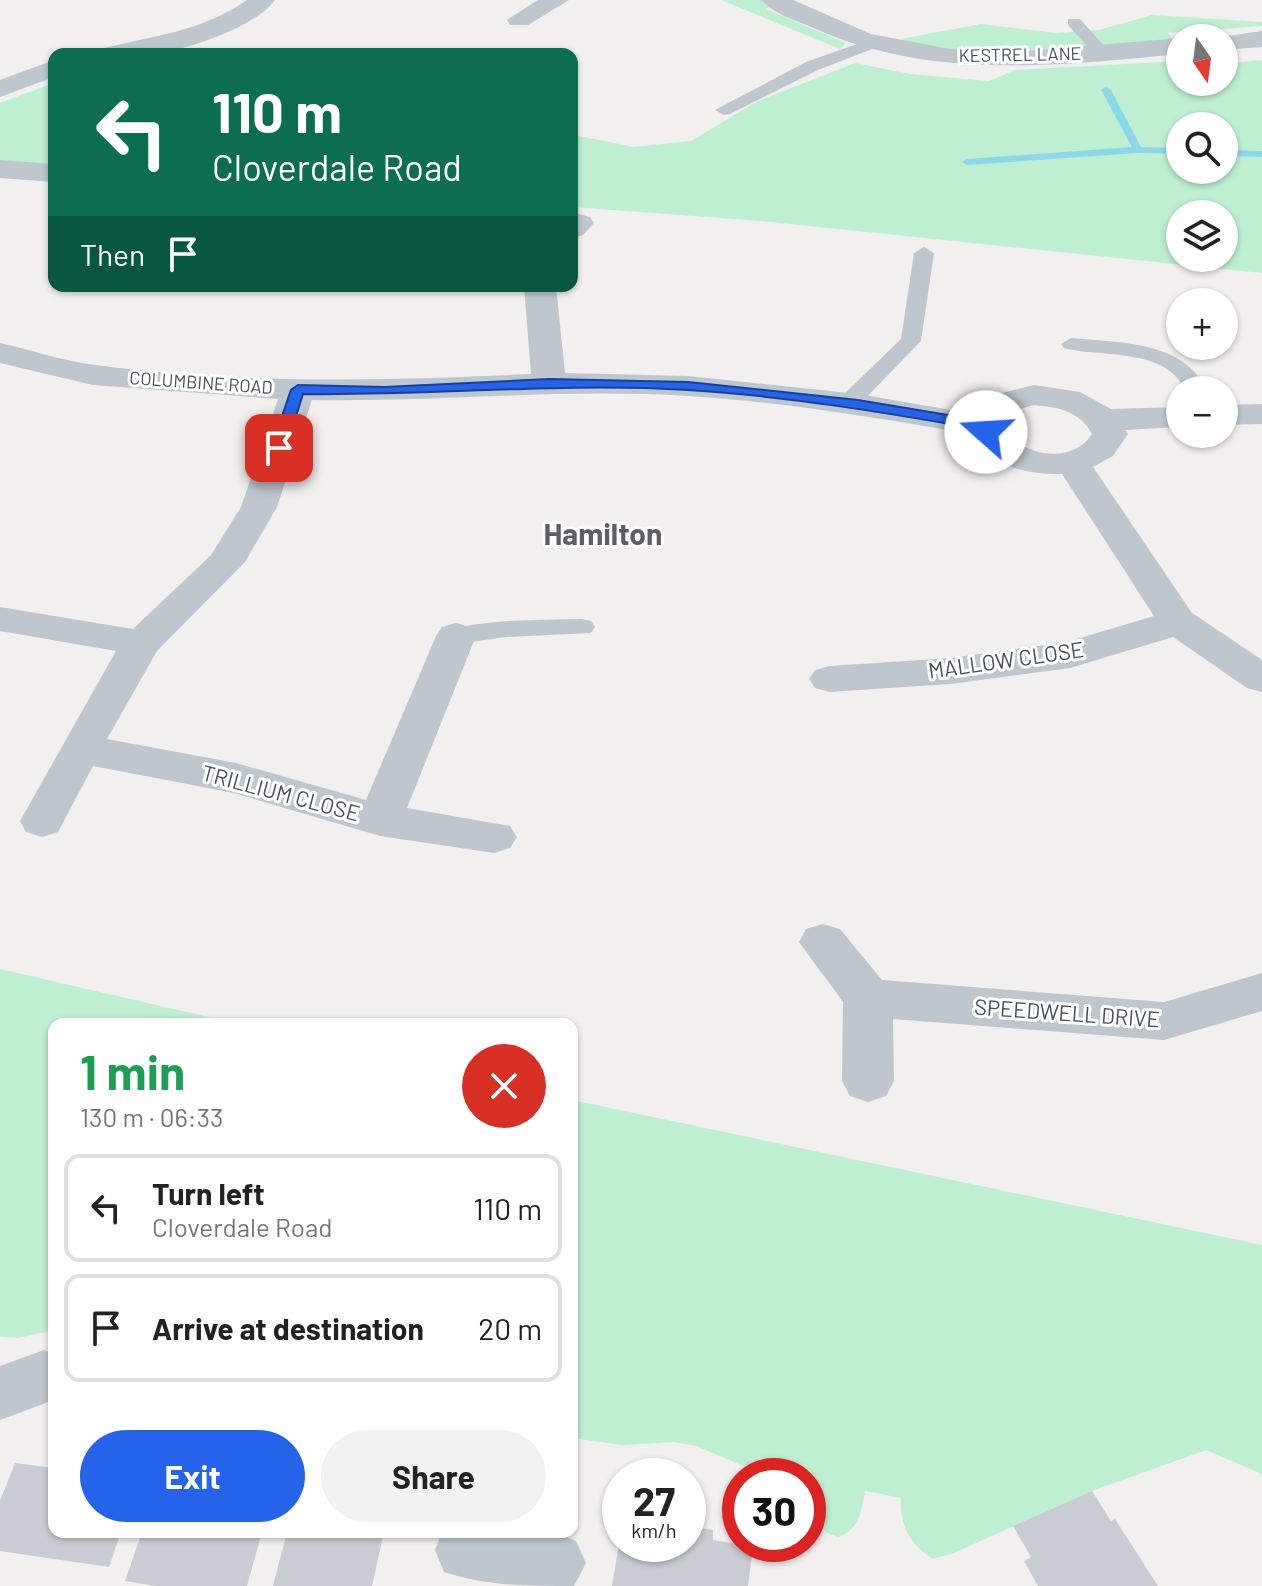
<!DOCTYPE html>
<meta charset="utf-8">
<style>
body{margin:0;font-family:Barlow,sans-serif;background:#f2f2f2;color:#222;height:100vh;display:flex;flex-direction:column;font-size:30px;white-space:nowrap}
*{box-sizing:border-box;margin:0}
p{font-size:26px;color:#767676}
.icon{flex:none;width:44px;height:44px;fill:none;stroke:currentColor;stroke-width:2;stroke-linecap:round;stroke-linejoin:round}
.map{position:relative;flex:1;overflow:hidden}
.side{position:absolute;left:48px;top:1018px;width:530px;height:520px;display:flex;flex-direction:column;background:#fff;border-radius:16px;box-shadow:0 2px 6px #0004}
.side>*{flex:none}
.guide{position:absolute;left:48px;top:48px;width:530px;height:244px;border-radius:16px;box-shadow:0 2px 6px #0004;background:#0b6e4f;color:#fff;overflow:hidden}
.needle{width:52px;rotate:166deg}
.fabs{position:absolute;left:1166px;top:24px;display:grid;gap:16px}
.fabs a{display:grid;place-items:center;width:72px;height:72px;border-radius:50%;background:#fff;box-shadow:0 2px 6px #0004;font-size:40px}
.speed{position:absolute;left:602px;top:1458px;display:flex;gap:16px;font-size:40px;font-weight:700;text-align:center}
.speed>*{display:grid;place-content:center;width:104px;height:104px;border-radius:50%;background:#fff;box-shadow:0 2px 6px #0004;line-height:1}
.speed small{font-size:20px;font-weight:400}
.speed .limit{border:12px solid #d22;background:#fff;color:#111}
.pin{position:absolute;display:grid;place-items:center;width:68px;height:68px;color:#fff;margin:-34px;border-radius:16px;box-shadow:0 4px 12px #0006}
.me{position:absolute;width:88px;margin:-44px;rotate:289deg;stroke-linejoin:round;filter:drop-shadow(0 0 6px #0008)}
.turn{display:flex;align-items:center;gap:28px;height:168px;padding:0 32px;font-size:36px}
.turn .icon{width:104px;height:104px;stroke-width:2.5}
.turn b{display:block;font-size:56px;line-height:68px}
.then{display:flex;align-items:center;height:76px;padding:0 32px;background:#0003;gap:16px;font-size:30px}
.round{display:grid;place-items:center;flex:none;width:84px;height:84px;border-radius:42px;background:#f2f2f2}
.headline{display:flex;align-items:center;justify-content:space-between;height:136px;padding:0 32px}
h1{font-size:48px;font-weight:700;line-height:60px;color:#1e9e55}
.primary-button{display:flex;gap:16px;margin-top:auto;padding:16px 32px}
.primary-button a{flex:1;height:92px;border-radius:48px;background:#2563eb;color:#fff;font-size:32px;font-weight:700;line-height:92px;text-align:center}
.primary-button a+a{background:#f2f2f2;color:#222}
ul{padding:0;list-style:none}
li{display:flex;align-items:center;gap:24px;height:108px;margin:0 16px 12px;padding:0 16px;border:4px solid #e0e0e0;border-radius:16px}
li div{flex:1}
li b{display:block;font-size:30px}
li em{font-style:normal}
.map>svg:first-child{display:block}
</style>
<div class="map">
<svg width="1262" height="1586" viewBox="0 0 1262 1586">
<rect width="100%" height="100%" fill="#f2efef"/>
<path fill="#bfefd1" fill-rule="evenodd" d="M721,0h64l-19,9 80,34 -6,6z
M1152,15l110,7v4l-94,7 4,6c-76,6 -201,28 -271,0l80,-15 76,9 42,-3z
M1262,60v213l-501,-52 -189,-14 2,-72 60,12 57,-6 67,-40 97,-38 55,11 79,7 26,-11 165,-9v21h44v-18zM1180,126h44v44h-44zM1180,214h44v44h-44z
M54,83v84l-54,-5v-59z
M0,969l239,55h-185v306l-36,8 -18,-1z
M572,1100l690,145v229l-56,-24 -114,41 -138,62 -21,6c-24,-15 -33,-33 -32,-61l-36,-7c-4,21 -5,38 -27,46l-11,-4 -19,-21v-36h-41l-71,-30 -22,-4 -52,3 -50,-7z"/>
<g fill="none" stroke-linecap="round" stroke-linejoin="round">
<path fill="#8cd8eb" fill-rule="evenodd" d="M1106,87l5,3 30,57 39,1v6l-42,-1 -171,12 -5,-3 5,-3 165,-12 -31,-57z
M1224,150l38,1v6l-38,-1z"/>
</g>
<path fill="#c9ccd2" d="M15,1463l39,5v64h67l-12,35 -109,-16v-50z
M1092,1491l19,30 4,-2 43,67h-120l-14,-25 7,-4 -18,-31z
M688,1526l25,4v10l40,7 -5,39h-136l7,-42h69z
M142,1532h120l-15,54h-90l-32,-5z
M287,1532h97l-12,54h-99z"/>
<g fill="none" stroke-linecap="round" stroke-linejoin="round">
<path fill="#bec7ce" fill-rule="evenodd" d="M1068,19h12l27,30v6h-12l-27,-30z
M874,38l8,5 -2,3 -62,24 -88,44 -6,1 -9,-5 91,-48z
M924,247l10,6 -13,88 -65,67h-16l-3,-5 3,-5 61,-59 13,-86z
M1071,338c48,5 112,2 136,52h-22c-20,-43 -83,-32 -121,-42l-3,-4z
M582,619l9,2 4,6 -4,6 -85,4 -50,7 -9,-2 -4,-6 4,-6c44,-11 90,-10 135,-11z"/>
<path fill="#bec7ce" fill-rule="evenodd" d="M247,0h28c-19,27 -90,51 -123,54 -18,1 -37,0 -56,0l4,-5c52,-13 101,-17 147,-49z
M538,0h31l-41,25h-18l-3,-5z
M54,60v17l-54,20v-17z
M0,160l54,4v18l-54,-4z
M579,214l11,3 4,6 -11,12 -11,3v-22z
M524,286h32l9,87 123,3 170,18 116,20 17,-18 43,-11 46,7 31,17 69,-2v20l-55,3 3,4 -15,22 -20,11 99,146 70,47v32l-15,-4 -74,-51 -103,31 -120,16 -120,8 -15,-4 -6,-9 6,-9 15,-4 120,-8 117,-16 87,-26 -92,-142c-35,1 -73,-8 -91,-40 -93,-16 -188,-32 -283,-38 -125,-8 -251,6 -376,4l-35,107 -32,55 -88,89 -50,88 129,24 130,37 70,-164 6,-9 14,-4 14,4 6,9 -69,172 103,18 7,11 -7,11 -16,5 -114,-17 -146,-43 -141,-27 -35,66 -16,5 -16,-5 -6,-11 96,-170 -116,-20v-24l133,22 78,-74 30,-48 37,-108 -185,-14 -93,-22v-20c31,7 63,18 95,22 145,19 291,16 436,9zM1034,405c24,2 46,6 58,29 -20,32 -73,22 -91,-8l15,-16z
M1262,404v20l-38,1v-20z
M823,924l17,5 42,51 282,22 98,-29v38l-98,29 -271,-21 1,62 -8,15 -18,6 -18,-6 -8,-15 1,-79 -44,-60 7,-13z
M44,1350l10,4v46l-54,20v-54z
M442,1532h113l21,9 10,22 -12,23c-45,0 -88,0 -130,-14l-9,-22z"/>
<path fill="#bec7ce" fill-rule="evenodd" d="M762,0h31l78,34 79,15 77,2 153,-13v16c-126,12 -252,27 -371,-28 -14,-6 -38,-13 -47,-26z
M1262,31v16l-38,3v-12h-10z"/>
</g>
<path fill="#2563eb" stroke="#184099" stroke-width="2" d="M549,379l139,3 170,18 126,21 6,2 3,9 -7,4 -8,-7c-96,-17 -193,-33 -290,-39 -128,-8 -256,6 -385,4l-17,54 -7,5 -8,-5 20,-58 7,-5 86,2z"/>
<g text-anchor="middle" stroke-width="6" stroke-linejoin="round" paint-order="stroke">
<g font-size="18" fill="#48535d" stroke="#fff">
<text transform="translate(1020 55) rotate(-1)" y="6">KESTREL LANE</text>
<text transform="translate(201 383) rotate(4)" y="6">COLUMBINE ROAD</text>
</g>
<g font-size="22" fill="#48535d" stroke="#fff">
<text transform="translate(1006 660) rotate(-8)" y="8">MALLOW CLOSE</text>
<text transform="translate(281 793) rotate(15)" y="8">TRILLIUM CLOSE</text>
<text transform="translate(1067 1013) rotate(4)" y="8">SPEEDWELL DRIVE</text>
</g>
<g font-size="30" font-weight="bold" fill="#5c6064" stroke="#fff">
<text x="603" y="545">Hamilton</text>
</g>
</g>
</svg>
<div class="fabs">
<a><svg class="needle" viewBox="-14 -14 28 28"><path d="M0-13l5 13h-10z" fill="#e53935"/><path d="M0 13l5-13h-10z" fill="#767676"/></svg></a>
<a><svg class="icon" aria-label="search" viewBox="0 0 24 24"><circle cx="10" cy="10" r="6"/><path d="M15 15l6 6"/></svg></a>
<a><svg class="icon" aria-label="layers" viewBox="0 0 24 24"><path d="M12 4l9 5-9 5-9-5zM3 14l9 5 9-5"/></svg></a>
<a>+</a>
<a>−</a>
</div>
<div class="speed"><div>27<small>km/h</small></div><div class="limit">30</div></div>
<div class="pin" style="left:279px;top:448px;background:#d93025"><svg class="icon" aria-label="arrive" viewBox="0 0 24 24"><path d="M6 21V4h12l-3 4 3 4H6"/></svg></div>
<svg class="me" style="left:986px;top:432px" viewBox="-20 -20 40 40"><circle r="19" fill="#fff"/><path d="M0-13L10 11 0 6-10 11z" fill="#2563eb"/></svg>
<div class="guide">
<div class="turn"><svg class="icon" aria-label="left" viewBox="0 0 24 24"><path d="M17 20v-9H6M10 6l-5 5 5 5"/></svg><div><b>110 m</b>Cloverdale Road</div></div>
<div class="then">Then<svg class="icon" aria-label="arrive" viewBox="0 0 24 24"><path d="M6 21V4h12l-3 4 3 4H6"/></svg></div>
</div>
<section class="side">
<div class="headline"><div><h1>1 min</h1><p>130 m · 06:33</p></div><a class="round" style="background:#d93025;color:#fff"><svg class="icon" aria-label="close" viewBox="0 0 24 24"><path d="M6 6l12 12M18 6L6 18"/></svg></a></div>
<ul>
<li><svg class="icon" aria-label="left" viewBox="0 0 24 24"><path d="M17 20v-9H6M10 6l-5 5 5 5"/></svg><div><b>Turn left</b><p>Cloverdale Road</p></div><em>110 m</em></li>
<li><svg class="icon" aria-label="arrive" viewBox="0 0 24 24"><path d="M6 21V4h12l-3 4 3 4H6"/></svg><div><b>Arrive at destination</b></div><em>20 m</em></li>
</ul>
<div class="primary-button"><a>Exit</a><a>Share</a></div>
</section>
</div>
